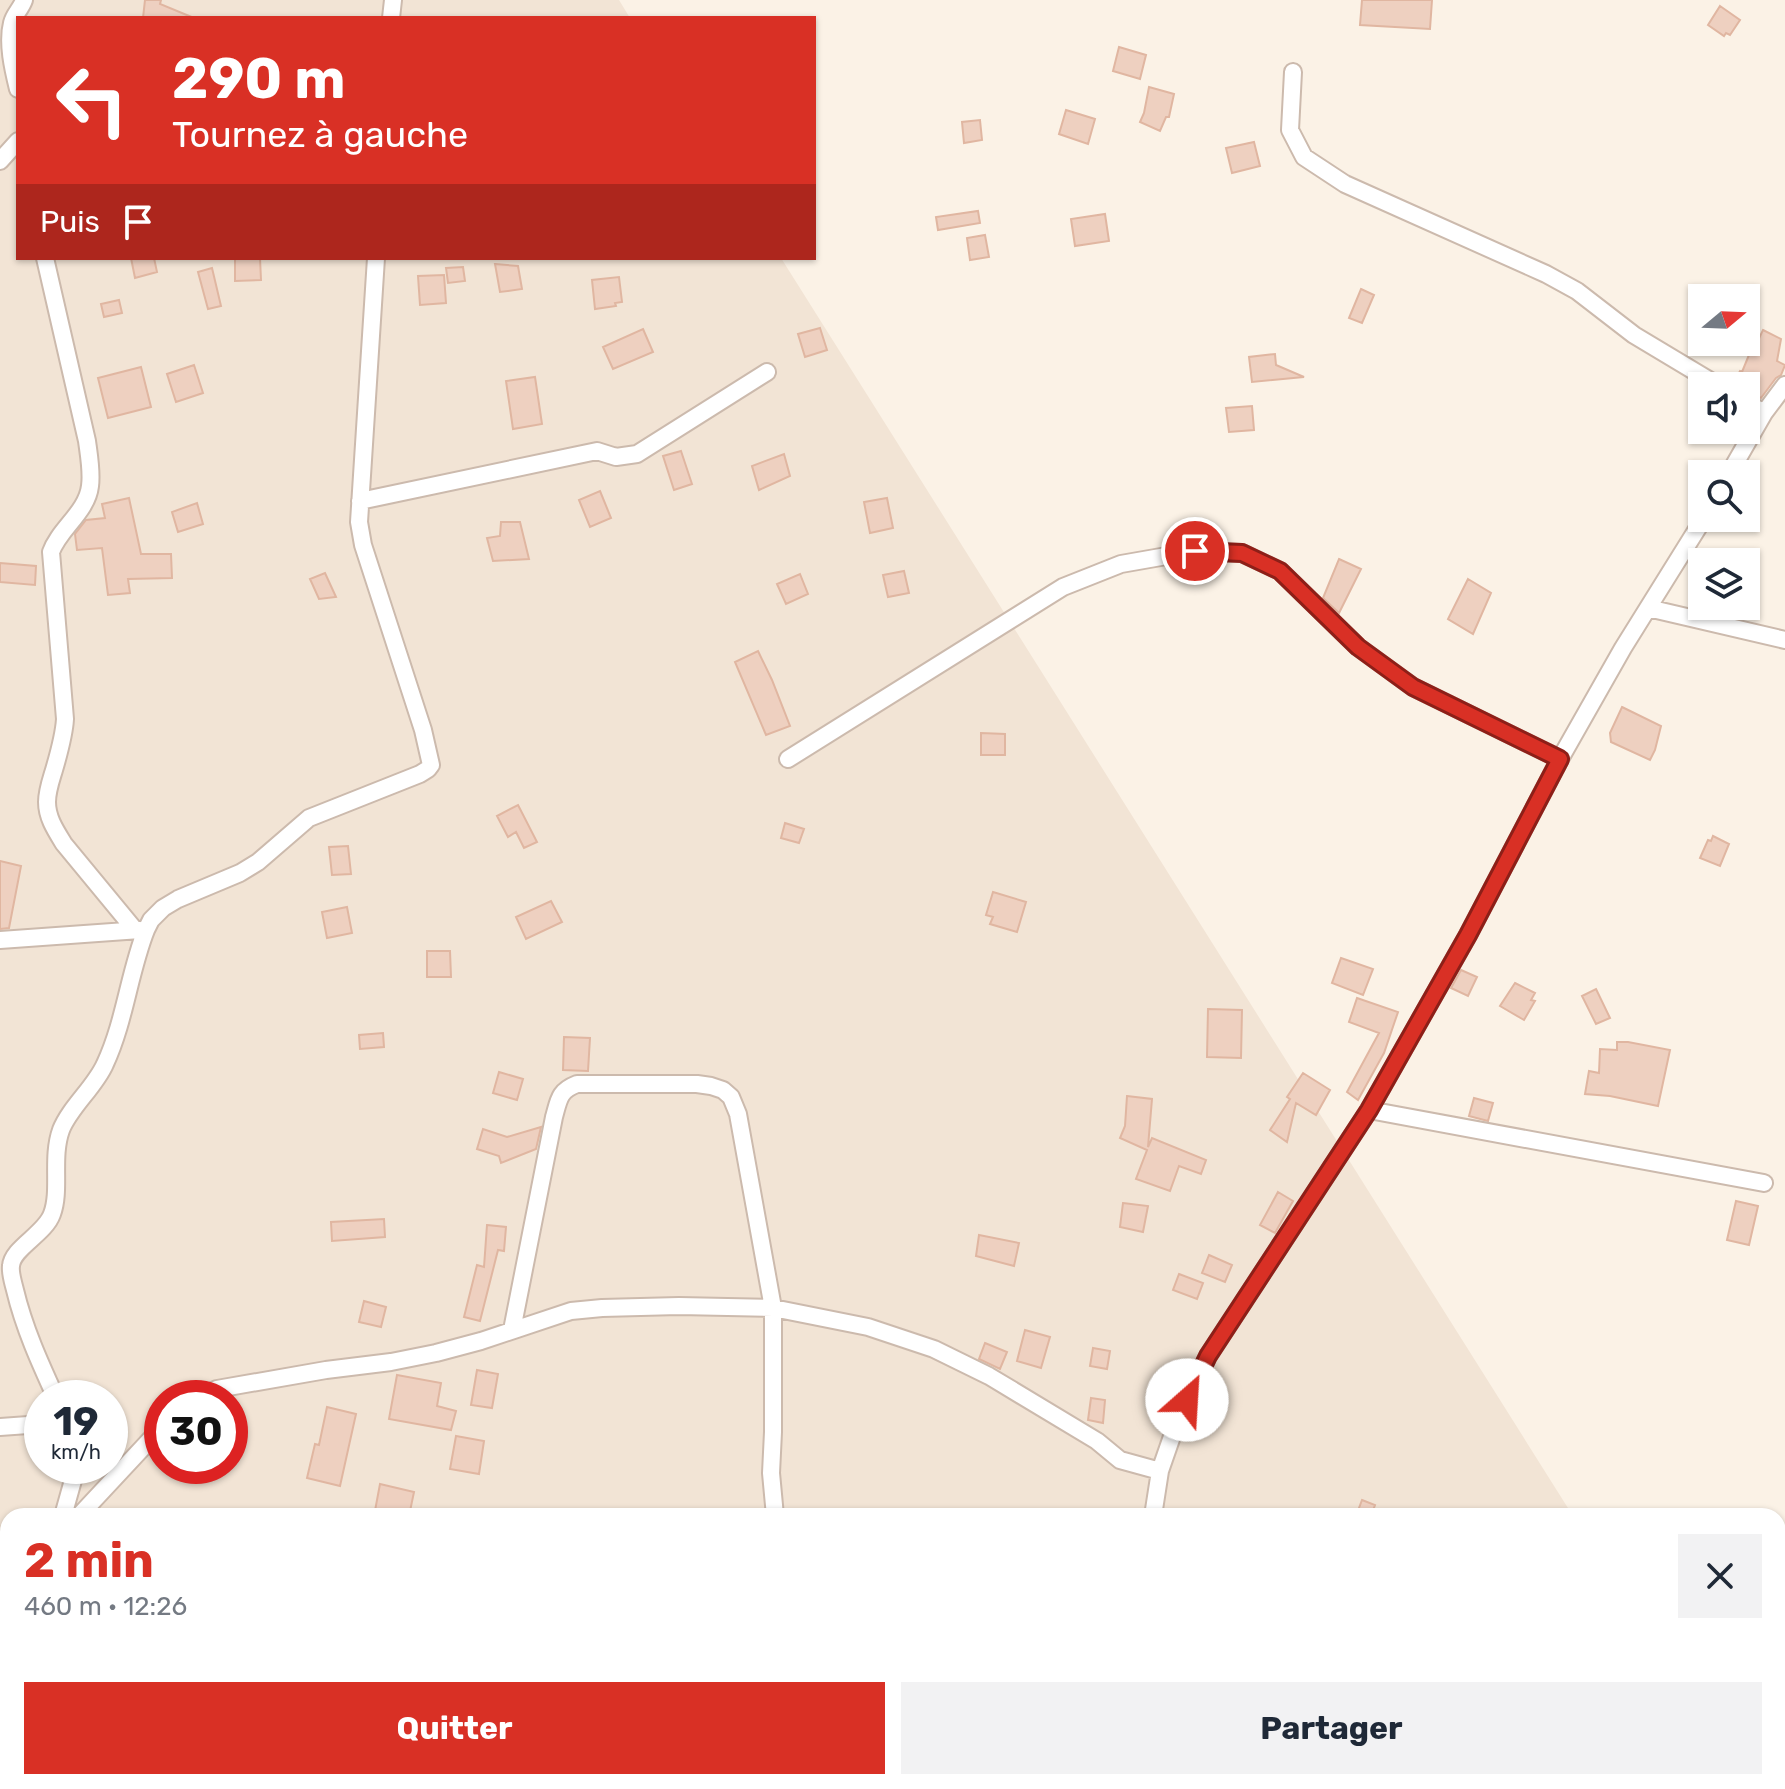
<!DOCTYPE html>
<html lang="fr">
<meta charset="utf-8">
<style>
body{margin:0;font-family:Rubik,sans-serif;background:#f2f2f3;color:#1f2937;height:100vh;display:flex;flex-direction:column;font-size:30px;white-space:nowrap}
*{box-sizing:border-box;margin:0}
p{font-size:26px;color:#747a83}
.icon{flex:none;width:44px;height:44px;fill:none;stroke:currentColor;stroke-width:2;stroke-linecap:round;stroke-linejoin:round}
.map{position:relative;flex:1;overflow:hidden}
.side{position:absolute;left:0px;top:1508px;width:1786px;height:282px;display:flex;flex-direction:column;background:#fff;border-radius:24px 24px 0 0;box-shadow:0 2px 6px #0004}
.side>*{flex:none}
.banner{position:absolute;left:16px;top:16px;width:800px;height:244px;border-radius:0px;box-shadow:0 2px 6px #0004;background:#d93025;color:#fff;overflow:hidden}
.needle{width:52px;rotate:71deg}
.buttons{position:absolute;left:1688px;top:284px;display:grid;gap:16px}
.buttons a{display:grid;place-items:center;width:72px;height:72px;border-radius:0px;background:#fff;box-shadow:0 2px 6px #0004;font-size:40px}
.speed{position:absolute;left:24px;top:1380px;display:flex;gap:16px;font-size:40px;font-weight:700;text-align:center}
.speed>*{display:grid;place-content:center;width:104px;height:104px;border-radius:50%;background:#fff;box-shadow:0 2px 6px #0004;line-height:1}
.speed small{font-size:20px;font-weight:400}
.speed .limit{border:12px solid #d22;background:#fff;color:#111}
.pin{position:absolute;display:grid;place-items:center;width:68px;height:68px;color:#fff;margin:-34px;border:4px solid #fff;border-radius:50%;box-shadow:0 2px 8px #0007}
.me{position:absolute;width:88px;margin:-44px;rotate:26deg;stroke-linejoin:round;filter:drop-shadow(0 0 6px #0008)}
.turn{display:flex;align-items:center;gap:28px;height:168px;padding:0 24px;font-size:36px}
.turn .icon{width:104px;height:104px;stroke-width:2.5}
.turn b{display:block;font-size:56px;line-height:68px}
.then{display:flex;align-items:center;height:76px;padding:0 24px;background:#0003;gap:16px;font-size:30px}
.round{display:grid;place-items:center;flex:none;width:84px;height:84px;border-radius:0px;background:#f2f2f3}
.overview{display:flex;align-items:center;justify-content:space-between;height:136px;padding:0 24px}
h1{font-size:48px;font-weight:700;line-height:60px;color:#d93025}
.primary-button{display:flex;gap:16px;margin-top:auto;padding:16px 24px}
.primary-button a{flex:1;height:92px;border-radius:0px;background:#d93025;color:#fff;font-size:32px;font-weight:700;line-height:92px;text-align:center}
.primary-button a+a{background:#f2f2f3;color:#1f2937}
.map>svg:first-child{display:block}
</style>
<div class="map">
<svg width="1785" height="1789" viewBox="0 0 1785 1789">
<rect width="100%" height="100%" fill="#fbf2e6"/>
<path fill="#f2e4d5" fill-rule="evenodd" d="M0,0h619l11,18h-612v240h763l792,1258h-1565v266h1733l4,7h-1745zM42,1398h68v68h-68zM162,1398h68v68h-68z"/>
<path fill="#eed0c0" stroke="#e0b6a1" stroke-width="2" d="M145,0h16l-1,4 34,14h-51z
M1362,0h70l-2,29 -70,-4z
M1720,6l20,14 -10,15 -4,-2 -2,3 -16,-11z
M1119,47l27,8 -6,24 -27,-8z
M1149,87l25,7 -5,23h-3l-6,14 -20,-9 4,-9z
M1066,110l29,9 -7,25 -29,-10z
M980,120l2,20 -18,3 -2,-21z
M1254,142l6,24 -28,7 -6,-25z
M978,211l2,12 -42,7 -2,-13z
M1105,214l4,27 -34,5 -4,-27z
M985,235l4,22 -19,3 -3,-22z
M131,258h23l3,14 -22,6z
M235,258h25l1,22 -26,1z
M495,264l23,2 4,23 -22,3z
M463,267l2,14 -17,2 -2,-15z
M212,268l9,38 -13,3 -10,-37z
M444,275l2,28 -26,2 -2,-29z
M619,277l3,25 -7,1 1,3 -21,3 -3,-29z
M1361,289l13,6 -12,28 -13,-5z
M119,300l3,13 -18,4 -3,-13z
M820,328l7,22 -22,7 -7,-23z
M643,329l10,23 -40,17 -10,-22z
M1763,330l18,9 -4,22 8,4 -4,10 -5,3 -15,20 -15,-7v-5h-14l8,-15 2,1 9,-22 2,1z
M1275,354l1,11 28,12 -52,5 -3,-25z
M194,365l9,28 -27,9 -9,-28z
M141,367l10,40 -43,11 -10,-40z
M535,377l7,47 -29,5 -7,-48z
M1252,406l2,24 -25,2 -3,-24z
M681,451l11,33 -18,6 -11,-34z
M784,454l6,22 -31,14 -7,-24z
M600,491l11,27 -21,9 -11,-27z
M129,498l12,56h30l1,24 -44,1 2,14 -22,2 -6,-47 -25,2 -2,-16 11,-14 19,-2 -3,-14z
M887,498l6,30 -23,5 -6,-31z
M197,503l6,21 -25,8 -6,-20z
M501,522h19l9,37 -36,2 -6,-23 13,-2z
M1339,559l22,10 -22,44 -16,-15z
M0,563l36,3 -1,19 -35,-3z
M904,571l5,22 -21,4 -5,-22z
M325,573l11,24 -17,2 -9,-20z
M800,574l8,20 -22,10 -9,-20z
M1468,579l23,14 -18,41 -25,-15z
M758,651l14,29 18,46 -24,9 -31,-73z
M1622,707l39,19 -6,24 -5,10 -39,-18 -1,-9z
M981,733l24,1v21h-24z
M518,805l19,37 -13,6 -8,-16 -8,5 -11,-21z
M785,823l19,6 -5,14 -18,-5z
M1713,836l16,8 -9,22 -20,-8 8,-18 3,1z
M348,846l3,28 -19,1 -3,-28z
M0,861l21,5 -12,62 -9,1z
M993,892l33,10 -9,30 -27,-8 3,-7 -7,-2z
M551,901l11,21 -36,17 -10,-22z
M347,907l5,26 -25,5 -5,-26z
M427,951h23l1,26h-24z
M1341,958l32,11 -10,26 -31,-12z
M1461,970l16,7 -9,19 -17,-8z
M1515,983l20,10 -4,7 4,1 -11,19 -24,-14z
M1596,989l14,29 -14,6 -14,-28z
M1357,998l41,14 -14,41 -26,47 -11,-8 32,-59 -30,-11z
M1208,1009l34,1 -1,48 -34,-1z
M383,1033l1,14 -24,2 -1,-14z
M564,1037l26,1 -2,33 -25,-1z
M1617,1042h11l42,8 -12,56 -48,-10 -25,-2 4,-23 10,2 1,-24 17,1z
M499,1072l24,7 -6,21 -24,-7z
M1303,1073l27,17 -14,25 -20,-12 -9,39 -17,-12 20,-31 -3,-2z
M1127,1096l25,3 -4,48 4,-9 54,22 -5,14 -22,-8 -9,25 -34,-12 11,-29 -27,-12 5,-12z
M1474,1098l19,5 -5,18 -19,-5z
M541,1127l-5,22 -35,14 -2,-7 -22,-7 6,-20 24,8z
M1278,1192l15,9 -18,32 -15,-8z
M1736,1201l22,5 -9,39 -22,-5z
M1123,1203l25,3 -5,26 -23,-5z
M384,1219l1,18 -53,4 -1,-19z
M487,1225l19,2 -2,24 -6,-1 -18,71 -16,-4 13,-52 7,2z
M979,1235l40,8 -5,23 -38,-10z
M1209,1255l23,10 -7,17 -23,-9z
M1179,1274l24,9 -6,16 -24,-9z
M364,1301l22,6 -5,20 -22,-5z
M1025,1330l25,7 -9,31 -24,-7z
M985,1343l22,9 -7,17 -21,-10z
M1093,1348l17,3 -3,18 -17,-3z
M477,1370l21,4 -6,34 -21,-3z
M397,1375l44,8 -4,23 19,5 -5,19 -62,-11z
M1091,1398l14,2 -2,23 -15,-3z
M327,1407l29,7 -16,72 -33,-8 8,-34 4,1z
M456,1436l28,5 -5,33 -29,-5z
M380,1484l34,8 -5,24h-35z
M1362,1500l13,5 -4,11h-15z"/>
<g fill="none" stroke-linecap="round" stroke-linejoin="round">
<g stroke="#ccbaad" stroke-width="20">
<path id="minor" d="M391,18l2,-18
M1293,72l-3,58 14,27 41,27 201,90 31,17 57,44 85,51
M18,89c-5,-20 -11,-46 -6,-66 2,-9 9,-14 12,-23
M0,161l18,-20
M45,258l42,183c2,15 5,31 3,45 -3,26 -31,43 -39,66l14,167c-1,17 -6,34 -11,51 -3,10 -7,21 -7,32 0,16 9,29 17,42l71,86
M1746,402l18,11
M1729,474l35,-61 21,-28
M360,501l237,-50 19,6 21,-3 130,-82
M1648,608l137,32
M788,759l275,-172 58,-23 74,-13 47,2 38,18 78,76 55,40 147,72
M0,940l140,-10
M1369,1110l395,73
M512,1330l42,-213c5,-18 5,-26 23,-33h120l14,2 12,4 8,7 7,17 35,194v124l-2,41 4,43
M56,1398c-16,-35 -32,-70 -41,-108 -2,-8 -5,-17 -4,-24 1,-18 34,-32 41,-52 9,-24 -1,-56 9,-84 9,-23 34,-43 44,-66 20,-43 24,-91 41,-134l5,-10 12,-12 15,-9 62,-26 18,-11 51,-44 111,-44 8,-5 3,-4 -8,-35 -60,-185 -4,-23 17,-264
M199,1398l18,-9 109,-19 65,-8 45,-9 45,-12 90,-30 31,-3 77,-2 94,2 95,19 66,22 55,27 108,65 23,19 40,11
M0,1427l42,-3
M63,1516l14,-50
M79,1516l83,-89
M1153,1516l7,-45 17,-49 31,-66 161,-246 99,-175 92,-176 63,-111 81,-130
M1778,1567l7,-4
M0,1587l8,-6
M0,1672l8,9
M70,1782l2,7
M208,1782l6,7
M536,1782l6,7
M1128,1789v-7"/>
</g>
<use href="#minor" stroke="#fff" stroke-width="16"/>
</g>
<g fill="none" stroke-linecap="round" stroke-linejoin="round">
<g stroke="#8d1f18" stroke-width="20">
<path id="route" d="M1187,1400l21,-44 161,-246 99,-175 92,-176 -147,-72 -55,-40 -78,-76 -38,-18 -47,-2"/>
</g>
<use href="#route" stroke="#d93025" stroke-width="14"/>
</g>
</svg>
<div class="buttons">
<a><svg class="needle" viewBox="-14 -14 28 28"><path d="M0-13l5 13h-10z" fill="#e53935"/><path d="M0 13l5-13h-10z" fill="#747a83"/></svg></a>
<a><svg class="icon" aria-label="sound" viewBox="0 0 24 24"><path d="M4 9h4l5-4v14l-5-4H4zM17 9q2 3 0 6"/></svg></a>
<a><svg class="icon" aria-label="search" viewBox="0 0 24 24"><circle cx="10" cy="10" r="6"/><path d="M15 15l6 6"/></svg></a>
<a><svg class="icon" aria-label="layers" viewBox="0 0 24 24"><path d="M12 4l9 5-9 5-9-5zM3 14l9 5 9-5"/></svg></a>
</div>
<div class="speed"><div>19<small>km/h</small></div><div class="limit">30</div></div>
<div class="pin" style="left:1195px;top:551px;background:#d93025"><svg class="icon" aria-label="arrive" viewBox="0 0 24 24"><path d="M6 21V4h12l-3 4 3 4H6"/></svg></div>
<svg class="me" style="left:1187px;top:1400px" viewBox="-20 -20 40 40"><circle r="19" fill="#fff"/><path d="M0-13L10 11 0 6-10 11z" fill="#d93025"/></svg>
<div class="banner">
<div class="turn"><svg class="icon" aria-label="left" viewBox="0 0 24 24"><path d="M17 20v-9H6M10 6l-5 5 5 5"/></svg><div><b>290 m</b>Tournez à gauche</div></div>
<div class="then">Puis<svg class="icon" aria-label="arrive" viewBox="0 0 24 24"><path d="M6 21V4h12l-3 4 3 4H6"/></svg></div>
</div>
<section class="side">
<div class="overview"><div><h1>2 min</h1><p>460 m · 12:26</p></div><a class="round"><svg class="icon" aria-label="close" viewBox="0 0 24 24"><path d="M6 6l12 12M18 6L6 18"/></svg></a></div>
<div class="primary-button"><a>Quitter</a><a>Partager</a></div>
</section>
</div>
